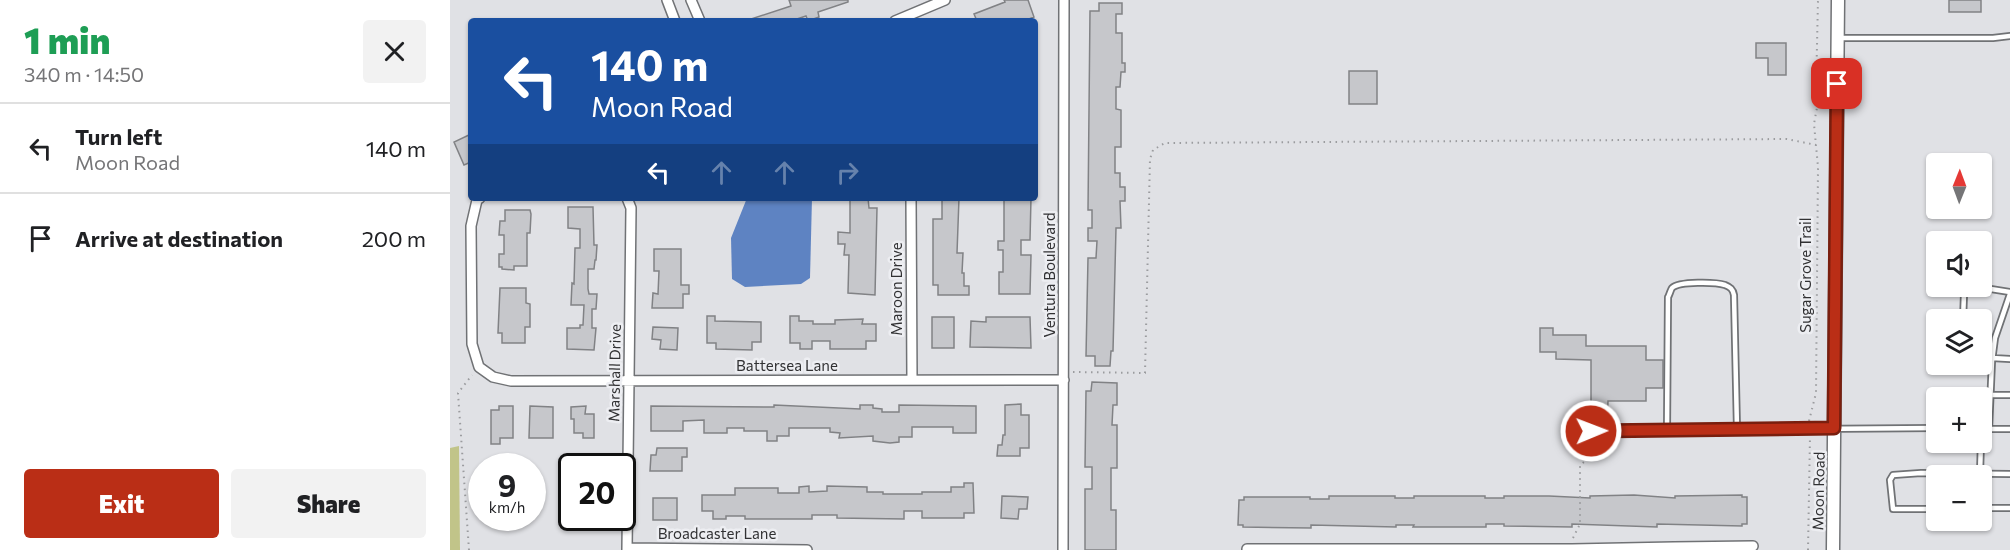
<!DOCTYPE html>
<meta charset="utf-8">
<style>
body{margin:0;font-family:Commissioner,sans-serif;background:#f2f2f2;color:#202124;height:100vh;display:flex;flex-direction:column;font-size:22px;white-space:nowrap}
*{box-sizing:border-box;margin:0}
p{font-size:20px;color:#757577}
.icon{flex:none;width:33px;height:33px;fill:none;stroke:currentColor;stroke-width:2;stroke-linecap:round;stroke-linejoin:round}
.map{position:relative;flex:1;overflow:hidden}
.panel{display:flex;flex-direction:column;background:#fff;width:450px}
.panel>*{flex:none}
.top-card{position:absolute;left:18px;top:18px;width:570px;height:183px;border-radius:6px;box-shadow:0 2px 4px #0004;background:#1a4fa0;color:#fff;overflow:hidden}
.needle{width:39px;rotate:1deg}
.controls{position:absolute;left:1476px;top:153px;display:grid;gap:12px}
.controls a{display:grid;place-items:center;width:66px;height:66px;border-radius:6px;background:#fff;box-shadow:0 2px 4px #0004;font-size:30px}
.speed{position:absolute;left:18px;top:453px;display:flex;gap:12px;font-size:30px;font-weight:700;text-align:center}
.speed>*{display:grid;place-content:center;width:78px;height:78px;border-radius:50%;background:#fff;box-shadow:0 2px 4px #0004;line-height:1}
.speed small{font-size:15px;font-weight:400}
.speed .limit{border:3px solid #111;border-radius:9px;background:#fff;color:#111}
.pin{position:absolute;display:grid;place-items:center;width:51px;height:51px;color:#fff;margin:-26px;border-radius:12px;box-shadow:0 3px 9px #0006}
.me{position:absolute;width:66px;margin:-33px;rotate:89deg;stroke-linejoin:round;filter:drop-shadow(0 0 4px #0008)}
.turn{display:flex;align-items:center;gap:21px;height:126px;padding:0 24px;font-size:27px}
.turn .icon{width:78px;height:78px;stroke-width:2.5}
.turn b{display:block;font-size:42px;line-height:51px}
.lanes{display:flex;align-items:center;height:57px;padding:0 24px;background:#0003;justify-content:center;gap:30px;direction:ltr}
.lanes .off{opacity:.35}
.round{display:grid;place-items:center;flex:none;width:63px;height:63px;border-radius:6px;background:#f2f2f2}
.overview{display:flex;align-items:center;justify-content:space-between;height:102px;padding:0 24px}
h1{font-size:36px;font-weight:800;line-height:45px;color:#1e9e55}
.cta{display:flex;gap:12px;margin-top:auto;padding:12px 24px}
.cta a{flex:1;height:69px;border-radius:6px;background:#ba2e16;color:#fff;font-size:24px;font-weight:800;line-height:69px;text-align:center}
.cta a+a{background:#f2f2f2;color:#202124}
ul{padding:0;list-style:none}
li{display:flex;align-items:center;gap:18px;height:90px;padding:0 24px;border-top:2px solid #e0e0e0}
li div{flex:1}
li b{display:block;font-size:22px}
li em{font-style:normal}
main{display:flex;flex:1;min-height:0}
.map>svg:first-child{display:block}
</style>
<main>
<section class="panel">
<div class="overview"><div><h1>1 min</h1><p>340 m · 14:50</p></div><a class="round"><svg class="icon" aria-label="close" viewBox="0 0 24 24"><path d="M6 6l12 12M18 6L6 18"/></svg></a></div>
<ul>
<li><svg class="icon" aria-label="left" viewBox="0 0 24 24"><path d="M17 20v-9H6M10 6l-5 5 5 5"/></svg><div><b>Turn left</b><p>Moon Road</p></div><em>140 m</em></li>
<li><svg class="icon" aria-label="arrive" viewBox="0 0 24 24"><path d="M6 21V4h12l-3 4 3 4H6"/></svg><div><b>Arrive at destination</b></div><em>200 m</em></li>
</ul>
<div class="cta"><a>Exit</a><a>Share</a></div>
</section>
<div class="map">
<svg width="1560" height="550" viewBox="0 0 1560 550">
<rect width="100%" height="100%" fill="#e0e1e5"/>
<path fill="#c1c489" d="M9,446l1,104h-10v-102z"/>
<path fill="#5e83c2" d="M297,198h65l-2,80 -9,6 -56,3 -13,-8 -1,-41z"/>
<path fill="#c6c7cb" stroke="#818285" stroke-width="1.5" d="M339,0h59v2l-30,10 1,5 -11,4 -2,-5 -15,5h-40v-2l40,-13z
M554,0h24l6,17 -10,4h-47l-3,-7 31,-12z
M1499,0h32v12h-32z
M649,3h23v11h-6v19h6v30h3v9h-4l-1,15h-4v22l5,1v37h-6v26h5v14h5v14h-5l1,27h-5l-3,123h-2l-1,15h-15v-10h-9l2,-98h8l1,-17h-9v-13h4v-18h-4l2,-199h9z
M1306,43h30v32h-18v-17h-12z
M899,71h28v33h-28z
M21,134v28l-7,3 -10,-23z
M400,198h18l1,10h8l-2,87 -27,-2 1,-38h-5l1,-11h-7v-12l12,1z
M492,198h17l-2,55h6l-1,20h2v13h5v9h-31v-10h-5v-66h9z
M554,198h27l-1,42h-9v15h10l-1,39h-31v-22h4v-22h-5v-9h6z
M118,207h25l1,38h3l-1,15h-1l-1,9h-6v20l1,5h8l-1,15h-4v19h4l-2,22 -27,-1v-21h13v-3h3l1,-20h-13l1,-22 2,1 1,-36h5v-19l-12,-1z
M55,210h25l1,4 -1,19h-3v33h-13v4l-12,-1v-2h-3v-13h5v-19h-5l1,-14h5z
M204,249h27v36h8v9h-6v14h-31l1,-15 5,1 1,-23h-5z
M50,288h26v15l4,1v23h-5v16h-23v-10h-4z
M257,316h8v5l46,1v20h-9v8l-36,-1v-6h-9z
M340,316h9v5h14v3h22v-4l28,-1 -1,5h14v17h-10v8h-36v-8h-18v8h-12v-6h-10z
M482,317h22v31h-22z
M536,317h44l1,31 -61,-1 1,-26 15,1z
M203,327l25,1 -1,22 -17,-1 1,-9 -9,-1z
M1090,328h13v7h33v11h60v14h17v28h-17v13h-38l-1,23h-13v-11h-3v-53l-35,-1v-7h-16z
M642,382l25,1v22h-4l-1,20h5v43h-6v42h5v40h-31v-61h7v-22h-7l1,-76h5z
M571,404v11h8v33h-9v8h-23l1,-11h4l1,-10h2v-30z
M324,405l86,4v-4h13v3l9,1v3h17v-7l77,1v27h-23v-6h-41v10h-13v5l-9,1 -17,-2v-5l-34,2 1,-5 -10,-1v-4h-41v8h-12v5h-10v-10h-23v-3h-17v5h-23v-13l-21,1v10h-32v-25l123,1z
M49,406h14v32h-13v6h-9v-34h8z
M80,406l23,1v31h-24z
M136,406l-1,8h9v24h-11v-5h-9v-14h-3v-12z
M207,448h30v9h-5v14h-32l1,-16h5z
M514,483h9l1,30h-10v5h-42v-7h-18v8l-67,-1v-3h-25v4h-67v-3h-19v3h-13v-8h-11v-16h33v-7h43v5h21v-6l10,-1v6l18,-1v-5l40,1v5h16v2h39v-2h29v-5h13z
M1184,495l41,3v-2l67,-1v2h5v27h-5v2l-85,-2v3l-85,-3v3l-68,-1v-2h-18v3h-73l1,-2h-18v2l-85,-2v3l-68,-1v-2h-5l1,-25h5v-3h66v2h19v-3h66v2h19v-2h71v2h19v-2h45l41,2v-2z
M552,496l26,1 -1,12h-8l-1,10 -17,-1z
M203,498h24v22h-24z
M117,518h26v10l-27,-1z"/>
<g fill="none" stroke-linecap="round" stroke-linejoin="round">
<g stroke="#707275" stroke-width="8">
<path id="service" d="M1390,38h153l17,-2
M1522,286l38,6
M1513,320l1,-26 6,-8
M1542,358l18,1
M1532,360l10,1
M1540,395h20
M1532,429h28
M1539,429l3,-68 3,-23 15,-44
M1217,430l1,-133c1,-1 3,-8 4,-9 7,-7 44,-6 53,-3 5,2 8,4 9,10l3,134
M1141,431l345,-3
M1530,473l1,-31
M1532,508h28
M1486,509h-43l-3,-29 3,-5 28,-2 89,1"/>
</g>
<g stroke="#707275" stroke-width="12">
<path id="minor" d="M217,0l8,21
M241,0l9,21
M445,21l50,-21
M30,198l-3,2 -6,26 1,118 7,23 14,10 18,4 553,-1
M177,198l4,10 -4,342
M461,198l1,182
M177,548l180,2
M797,549h325l102,-2
M613,550l1,-550
M1225,550l-1,-3 79,-1"/>
</g>
<g stroke="#707275" stroke-width="15">
<path id="tertiary" d="M1383,550l5,-550"/>
</g>
<path stroke="#9b9c9f" stroke-width="2" stroke-dasharray="1.5 4.5" stroke-linecap="butt" d="M623,372l72,1 5,-214 3,-9 12,-7 622,-4 29,6
M1359,421l7,-28 2,-226 -4,-43 4,-22 -2,-12 2,-90
M1123,538l7,-14v-59l22,-16
M19,550l-11,-157 14,-18
M1358,550l2,-114"/>
<use href="#service" stroke="#fff" stroke-width="4.5"/>
<use href="#minor" stroke="#fff" stroke-width="9"/>
<use href="#tertiary" stroke="#fff" stroke-width="12"/>
</g>
<g fill="none" stroke-linecap="round" stroke-linejoin="round">
<g stroke="#791e0e" stroke-width="15">
<path id="route" d="M1141,431l243,-3 3,-344"/>
</g>
<use href="#route" stroke="#ba2e16" stroke-width="10"/>
</g>
<g text-anchor="middle" stroke-width="5" stroke-linejoin="round" paint-order="stroke">
<g font-size="15" fill="#313133" stroke="#edeef2">
<text transform="translate(600 275) rotate(-90)" y="5">Ventura Boulevard</text>
<text transform="translate(1356 275) rotate(-90)" y="5">Sugar Grove Trail</text>
<text transform="translate(447 289) rotate(-90)" y="5">Maroon Drive</text>
<text x="337" y="371">Battersea Lane</text>
<text transform="translate(165 373) rotate(-89)" y="5">Marshall Drive</text>
<text transform="translate(1369 491) rotate(-89)" y="5">Moon Road</text>
<text x="267" y="539">Broadcaster Lane</text>
</g>
</g>
</svg>
<div class="controls">
<a><svg class="needle" viewBox="-14 -14 28 28"><path d="M0-13l5 13h-10z" fill="#e53935"/><path d="M0 13l5-13h-10z" fill="#757577"/></svg></a>
<a><svg class="icon" aria-label="sound" viewBox="0 0 24 24"><path d="M4 9h4l5-4v14l-5-4H4zM17 9q2 3 0 6"/></svg></a>
<a><svg class="icon" aria-label="layers" viewBox="0 0 24 24"><path d="M12 4l9 5-9 5-9-5zM3 14l9 5 9-5"/></svg></a>
<a>+</a>
<a>−</a>
</div>
<div class="speed"><div>9<small>km/h</small></div><div class="limit">20</div></div>
<div class="pin" style="left:1387px;top:84px;background:#d93025"><svg class="icon" aria-label="arrive" viewBox="0 0 24 24"><path d="M6 21V4h12l-3 4 3 4H6"/></svg></div>
<svg class="me" style="left:1141px;top:431px" viewBox="-20 -20 40 40"><circle r="17" fill="#ba2e16" stroke="#fff" stroke-width="3"/><path d="M0-11L8 9 0 5-8 9z" fill="#fff"/></svg>
<div class="top-card">
<div class="turn"><svg class="icon" aria-label="left" viewBox="0 0 24 24"><path d="M17 20v-9H6M10 6l-5 5 5 5"/></svg><div><b>140 m</b>Moon Road</div></div>
<div class="lanes"><svg class="icon" aria-label="left" viewBox="0 0 24 24"><path d="M17 20v-9H6M10 6l-5 5 5 5"/></svg><svg class="icon off" aria-label="ahead" viewBox="0 0 24 24"><path d="M12 20V5M6 11l6-6 6 6"/></svg><svg class="icon off" aria-label="ahead" viewBox="0 0 24 24"><path d="M12 20V5M6 11l6-6 6 6"/></svg><svg class="icon off" aria-label="right" viewBox="0 0 24 24"><path d="M7 20v-9h11M14 6l5 5-5 5"/></svg></div>
</div>
</div>
</main>
